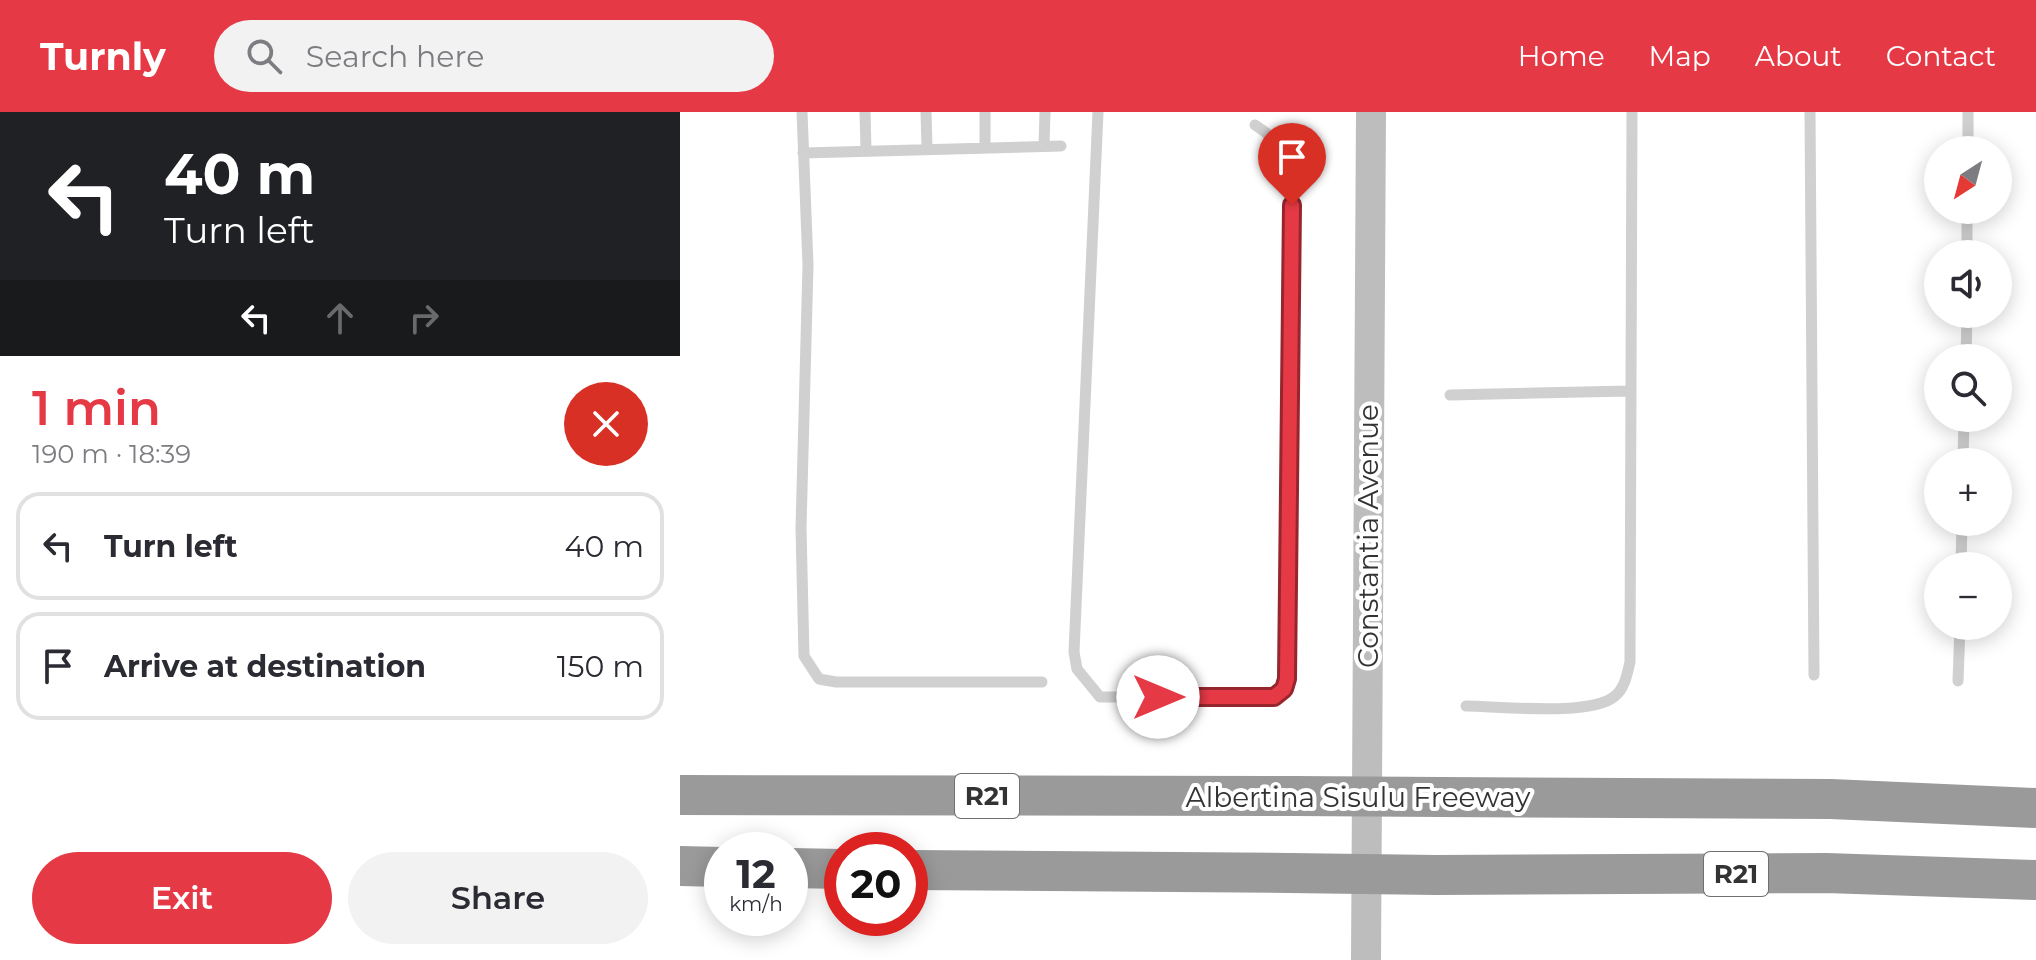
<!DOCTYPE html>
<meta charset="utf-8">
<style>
body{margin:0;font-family:Montserrat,sans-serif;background:#f2f2f3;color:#2b2b33;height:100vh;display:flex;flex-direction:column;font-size:30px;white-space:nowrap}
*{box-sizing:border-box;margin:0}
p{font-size:26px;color:#7c7c81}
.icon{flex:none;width:44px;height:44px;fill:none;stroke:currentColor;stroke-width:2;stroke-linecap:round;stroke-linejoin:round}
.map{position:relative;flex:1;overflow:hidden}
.drawer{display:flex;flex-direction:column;background:#fff;width:680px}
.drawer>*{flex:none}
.hud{background:#202124;color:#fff;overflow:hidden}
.needle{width:52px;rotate:216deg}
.buttons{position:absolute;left:1244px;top:24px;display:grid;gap:16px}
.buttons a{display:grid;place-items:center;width:88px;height:88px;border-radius:50%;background:#fff;box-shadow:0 4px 20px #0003;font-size:40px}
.speed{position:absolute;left:24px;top:720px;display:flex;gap:16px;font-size:40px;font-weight:700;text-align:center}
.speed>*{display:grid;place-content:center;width:104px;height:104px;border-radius:50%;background:#fff;box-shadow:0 4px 20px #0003;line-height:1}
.speed small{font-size:20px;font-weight:400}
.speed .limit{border:12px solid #d22;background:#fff;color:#111}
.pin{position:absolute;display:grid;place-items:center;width:68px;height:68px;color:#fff;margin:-82px -34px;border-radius:50% 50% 50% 0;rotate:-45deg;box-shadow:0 0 8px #0007}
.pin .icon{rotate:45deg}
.me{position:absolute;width:88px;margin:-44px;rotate:90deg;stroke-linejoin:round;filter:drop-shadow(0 0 6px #0008)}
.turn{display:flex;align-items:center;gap:28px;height:168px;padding:0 32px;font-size:36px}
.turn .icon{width:104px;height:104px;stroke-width:2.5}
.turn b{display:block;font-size:56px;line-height:68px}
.lanes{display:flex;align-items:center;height:76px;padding:0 32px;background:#0003;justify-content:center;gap:40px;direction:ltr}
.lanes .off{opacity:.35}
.round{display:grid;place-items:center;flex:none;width:84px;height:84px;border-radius:42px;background:#f2f2f3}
.head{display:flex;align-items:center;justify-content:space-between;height:136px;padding:0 32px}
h1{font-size:48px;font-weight:600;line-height:60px;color:#e63946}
.cta{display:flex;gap:16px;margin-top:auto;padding:16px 32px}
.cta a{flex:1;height:92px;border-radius:48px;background:#e63946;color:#fff;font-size:32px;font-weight:600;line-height:92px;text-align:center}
.cta a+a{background:#f2f2f3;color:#2b2b33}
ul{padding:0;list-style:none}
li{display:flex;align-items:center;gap:24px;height:108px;margin:0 16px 12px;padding:0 16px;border:4px solid #e1e1e2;border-radius:24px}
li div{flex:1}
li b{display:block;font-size:30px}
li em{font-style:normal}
header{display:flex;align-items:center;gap:48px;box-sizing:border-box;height:112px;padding:0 40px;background:#e63946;color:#fff}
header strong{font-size:38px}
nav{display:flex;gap:44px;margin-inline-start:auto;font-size:28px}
.search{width:560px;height:72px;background:#f2f2f3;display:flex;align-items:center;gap:20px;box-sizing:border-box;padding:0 28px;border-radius:44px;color:#7c7c81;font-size:30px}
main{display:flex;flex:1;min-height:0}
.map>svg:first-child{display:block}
</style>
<header>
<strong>Turnly</strong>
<div class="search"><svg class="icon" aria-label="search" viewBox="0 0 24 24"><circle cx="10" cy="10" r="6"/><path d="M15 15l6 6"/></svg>Search here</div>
<nav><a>Home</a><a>Map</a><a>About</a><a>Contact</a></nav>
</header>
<main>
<section class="drawer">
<div class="hud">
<div class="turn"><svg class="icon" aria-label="left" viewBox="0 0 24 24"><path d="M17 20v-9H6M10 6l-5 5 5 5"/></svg><div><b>40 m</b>Turn left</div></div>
<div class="lanes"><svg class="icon" aria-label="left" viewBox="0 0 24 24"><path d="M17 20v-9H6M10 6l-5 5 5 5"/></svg><svg class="icon off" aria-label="ahead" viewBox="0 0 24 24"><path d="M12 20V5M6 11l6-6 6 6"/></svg><svg class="icon off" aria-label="right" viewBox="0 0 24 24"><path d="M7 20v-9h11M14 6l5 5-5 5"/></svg></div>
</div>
<div class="head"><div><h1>1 min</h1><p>190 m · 18:39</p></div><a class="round" style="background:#d93025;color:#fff"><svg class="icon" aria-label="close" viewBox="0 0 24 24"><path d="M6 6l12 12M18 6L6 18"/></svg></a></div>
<ul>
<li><svg class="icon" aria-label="left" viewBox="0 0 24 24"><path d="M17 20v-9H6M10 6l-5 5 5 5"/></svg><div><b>Turn left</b></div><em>40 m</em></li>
<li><svg class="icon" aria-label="arrive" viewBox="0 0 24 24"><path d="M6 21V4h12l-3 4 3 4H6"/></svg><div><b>Arrive at destination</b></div><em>150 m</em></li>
</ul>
<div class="cta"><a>Exit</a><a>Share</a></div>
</section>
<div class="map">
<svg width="1356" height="848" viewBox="0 0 1356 848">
<rect width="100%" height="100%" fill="#fff"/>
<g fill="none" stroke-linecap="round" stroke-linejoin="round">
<path stroke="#d0d0d0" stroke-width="11" d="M122,0l6,153 -7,263 3,128 15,23 17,3h206
M185,0l1,37
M246,0l1,36
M418,0l-24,540 3,17 23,28h174l10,-8 3,-10 6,-505c-6,-26 -17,-35 -38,-49
M1130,0l4,563
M364,34l1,-34
M305,35v-35
M1288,38v-38
M123,41l258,-7
M1287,142v-44
M1286,246l1,-44
M770,283l180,-4
M1283,350l1,-44
M1281,454l1,-44
M1278,569l2,-55
M786,594c34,0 125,11 149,-10 10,-8 12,-22 15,-34l2,-550"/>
<path stroke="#bdbdbd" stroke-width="30" d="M686,848l5,-848"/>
<path stroke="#9a9a9a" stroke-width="40" d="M0,683l615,1
M760,685l391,2 205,9
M0,754l42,1
M110,756l52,1
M230,758l379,3
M756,763l390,-2 210,7"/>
<path stroke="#9a9a9a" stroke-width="40" d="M615,684l145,1
M609,761l147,2"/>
</g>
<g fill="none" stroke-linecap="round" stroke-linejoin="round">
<g stroke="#96252e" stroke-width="20">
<path id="route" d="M478,585h116l10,-8 3,-10 5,-474"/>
</g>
<use href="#route" stroke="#e63946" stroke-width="14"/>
</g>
<g text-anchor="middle" stroke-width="8" stroke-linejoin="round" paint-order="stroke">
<g fill="#fff" stroke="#707070" stroke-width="2">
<rect x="275" y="662" width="64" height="44" rx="6"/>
<rect x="1024" y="740" width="64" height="44" rx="6"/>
</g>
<g font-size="26" font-weight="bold" fill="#333">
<text x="307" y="693">R21</text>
<text x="1056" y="771">R21</text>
</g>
<g font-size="28" fill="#333" stroke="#fff">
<text transform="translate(688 424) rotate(-90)" y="10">Constantia Avenue</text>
<text x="678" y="695">Albertina Sisulu Freeway</text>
</g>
</g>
</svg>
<div class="buttons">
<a><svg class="needle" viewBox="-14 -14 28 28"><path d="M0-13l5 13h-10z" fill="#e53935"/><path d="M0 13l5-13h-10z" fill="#7c7c81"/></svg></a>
<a><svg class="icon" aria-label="sound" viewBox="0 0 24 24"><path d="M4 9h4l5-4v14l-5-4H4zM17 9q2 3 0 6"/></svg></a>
<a><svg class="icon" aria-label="search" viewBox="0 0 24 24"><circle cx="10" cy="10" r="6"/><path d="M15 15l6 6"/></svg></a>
<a>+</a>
<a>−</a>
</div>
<div class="speed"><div>12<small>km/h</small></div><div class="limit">20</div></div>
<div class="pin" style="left:612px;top:93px;background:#d93025"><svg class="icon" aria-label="arrive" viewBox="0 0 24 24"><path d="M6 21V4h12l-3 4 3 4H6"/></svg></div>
<svg class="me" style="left:478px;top:585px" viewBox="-20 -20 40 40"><circle r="19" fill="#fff"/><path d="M0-13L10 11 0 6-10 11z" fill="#e63946"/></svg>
</div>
</main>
